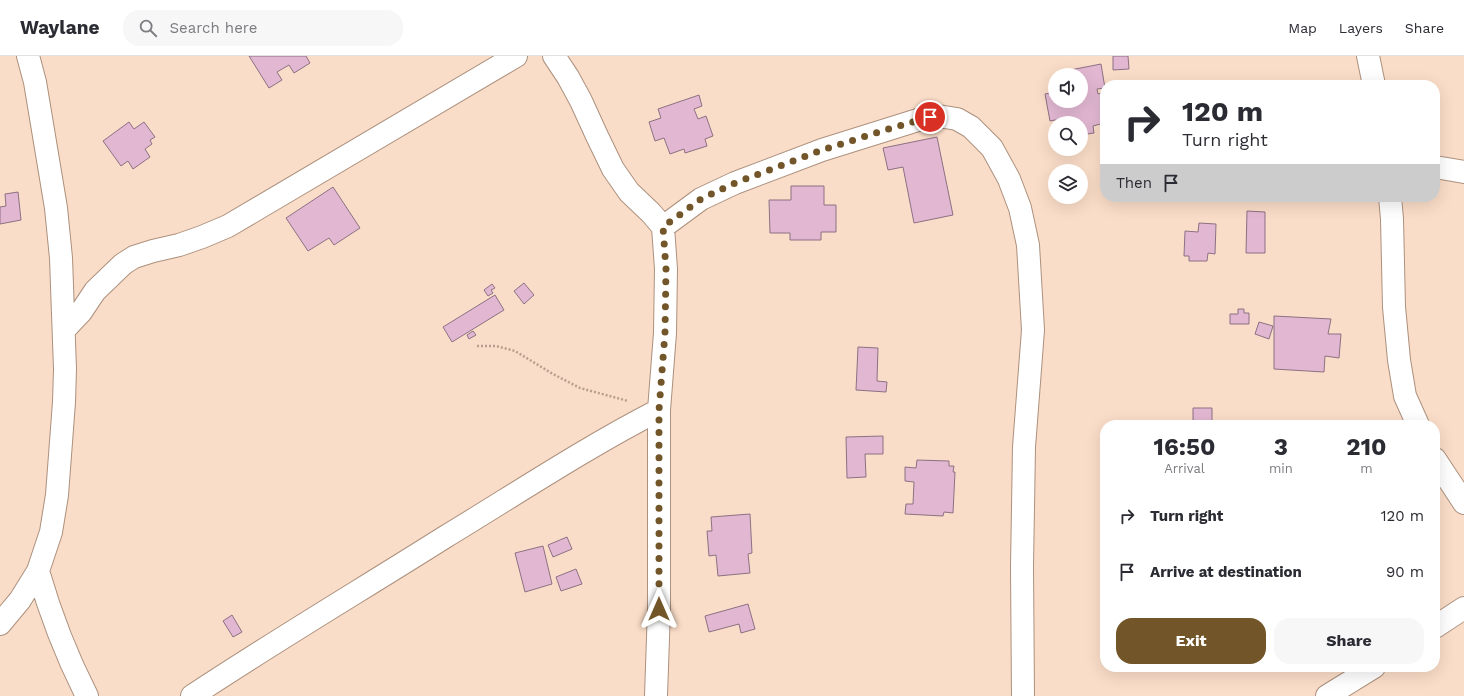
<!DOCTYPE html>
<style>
body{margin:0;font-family:"Work Sans",sans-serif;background:#f7f7f7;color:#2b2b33;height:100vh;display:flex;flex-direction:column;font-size:15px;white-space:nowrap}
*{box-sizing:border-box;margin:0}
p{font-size:13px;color:#7c7c81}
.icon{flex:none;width:22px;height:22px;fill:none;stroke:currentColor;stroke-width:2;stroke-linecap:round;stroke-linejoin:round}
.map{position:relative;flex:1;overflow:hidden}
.panel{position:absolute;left:1100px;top:364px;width:340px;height:252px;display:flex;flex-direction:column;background:#fff;border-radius:16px;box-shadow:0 4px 16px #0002}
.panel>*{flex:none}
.guide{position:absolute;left:1100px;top:24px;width:340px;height:122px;border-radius:16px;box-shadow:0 4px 16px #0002;background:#fff;color:#2b2b33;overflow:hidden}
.buttons{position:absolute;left:1048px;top:12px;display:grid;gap:8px}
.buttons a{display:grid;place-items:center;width:40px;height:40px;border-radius:50%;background:#fff;box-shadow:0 4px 16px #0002;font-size:20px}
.pin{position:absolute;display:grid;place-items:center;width:34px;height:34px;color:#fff;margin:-17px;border:2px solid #fff;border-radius:50%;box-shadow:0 1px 4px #0007}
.me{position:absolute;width:44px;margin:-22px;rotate:0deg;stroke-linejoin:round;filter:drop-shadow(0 0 3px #0008)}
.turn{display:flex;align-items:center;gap:14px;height:84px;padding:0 16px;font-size:18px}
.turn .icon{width:52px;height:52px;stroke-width:2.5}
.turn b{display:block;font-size:28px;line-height:34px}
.then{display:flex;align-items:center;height:38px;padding:0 16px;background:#0003;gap:8px;font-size:15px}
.eta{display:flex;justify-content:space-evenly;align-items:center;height:68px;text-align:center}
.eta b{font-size:24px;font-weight:700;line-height:28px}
.primary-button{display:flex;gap:8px;margin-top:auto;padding:8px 16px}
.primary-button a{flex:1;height:46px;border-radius:16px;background:#725629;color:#fff;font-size:16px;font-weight:700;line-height:46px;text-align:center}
.primary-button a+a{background:#f7f7f7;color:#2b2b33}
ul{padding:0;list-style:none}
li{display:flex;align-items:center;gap:12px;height:56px;padding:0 16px}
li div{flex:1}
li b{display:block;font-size:15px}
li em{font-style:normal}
header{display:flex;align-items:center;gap:24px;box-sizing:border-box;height:56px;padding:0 20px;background:#fff;border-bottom:1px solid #e1e1e2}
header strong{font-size:19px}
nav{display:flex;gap:22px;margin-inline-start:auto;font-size:14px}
.search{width:280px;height:36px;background:#f7f7f7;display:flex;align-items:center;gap:10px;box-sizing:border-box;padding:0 14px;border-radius:16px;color:#7c7c81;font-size:15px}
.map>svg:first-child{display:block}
</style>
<header>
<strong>Waylane</strong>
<div class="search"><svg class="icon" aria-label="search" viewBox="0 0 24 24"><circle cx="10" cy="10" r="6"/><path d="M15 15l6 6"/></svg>Search here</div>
<nav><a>Map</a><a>Layers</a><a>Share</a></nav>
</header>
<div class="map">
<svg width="1464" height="640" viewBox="0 0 1464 640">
<rect width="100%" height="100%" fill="#faddc8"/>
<path fill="#e2b7d2" stroke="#8c7182" d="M249,0h57l4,7 -16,10 -5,-8 -12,7 5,8 -13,8z
M1113,0h15l1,13 -16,1z
M1101,8l4,24 -8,1 1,5 6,-2 1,19 -4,1 3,11 -11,3 1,7 -13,2v-12h-10l-1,-6 -20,4 -5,-27 10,-2v9h26v-26h-16v-4z
M699,39l3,11 -8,3 4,10 8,-3 7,20 -8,3 2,7 -22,7 -1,-4 -14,5 -6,-16 -9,3 -6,-19 12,-4 -3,-9z
M129,66l5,7 10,-7 11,15 -5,3 2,4 -7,5 5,8 -17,12 -5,-8 -7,5 -18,-25z
M937,81l16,78 -39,8 -11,-56 -15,3 -5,-22z
M791,130h33v19h12v27h-15v8h-31v-7h-20l-1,-33h22z
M333,131l27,41 -26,17 -5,-7 -21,13 -22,-33z
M18,136l3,28 -21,4v-17l6,-1 -1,-12z
M1247,155l18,1v41h-19z
M1199,167l17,1 -1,30 -7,-1 -1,8h-18v-5h-5l1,-25 13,1z
M524,227l10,12 -10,9 -10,-13z
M492,228l3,4 -4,2 2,3 -5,3 -4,-6z
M495,239l9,15 -52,32 -9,-15z
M1238,253h6v4h5v11h-19v-10h8z
M1274,260l57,3 -3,15h13l-2,24 -14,-2 -1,16 -50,-3z
M1259,266l14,4 -4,13 -14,-5z
M473,275l3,4 -7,4 -2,-4z
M858,291l20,1 -1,33 10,1 -1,10 -30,-2z
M1193,352h19v17h-19z
M883,380v18h-18l1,23 -19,1 -1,-41z
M917,404l32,1v5h5l-1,6h2l-2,41 -9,-1 -1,4 -38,-2 1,-10h7l1,-22 -9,-1v-14l11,1z
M750,458l2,39 -4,1 2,19 -32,3 -2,-21 -7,1 -2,-25h5l-1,-14z
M567,481l5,12 -19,8 -5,-12z
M543,490l9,38 -27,8 -10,-39z
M576,513l6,15 -21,7 -5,-14z
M748,548l7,25 -14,4 -2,-9 -30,8 -4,-16z
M232,559l10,17 -9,5 -10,-16z"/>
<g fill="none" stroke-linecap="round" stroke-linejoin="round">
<g stroke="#ac917e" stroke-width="24">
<path id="minor" d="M554,0l14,21 13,24 16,35 16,33 16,23 22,21 12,14 3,42 -1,64 -6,77v199l-3,87
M1368,0l6,29
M1435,111l29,5
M1390,141l2,22 2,88 5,53 6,36 13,29
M663,171l38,-28 34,-16 87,-33 99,-31 17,-3 19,3 14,8 21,21 17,31 11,29 8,37 5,85 -9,117 -2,120 1,129
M64,274l17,-18 14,-21 28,-27 11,-7 19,-6 26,-6 23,-8 26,-11 288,-170
M1435,403l29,44
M38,515c13,45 28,84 49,125
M0,568l20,-24 18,-29 13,-39 6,-37 7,-93 1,-33 -4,-111 -5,-50 -21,-126 -7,-26
M1435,571l29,-19
M192,640c83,-55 169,-106 253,-159 71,-43 140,-89 214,-127
M1327,640l47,-29"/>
</g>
<path stroke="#b69f8e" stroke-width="2.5" stroke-dasharray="2 2" stroke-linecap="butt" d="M477,290h19l19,5 38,23 27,14 48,13"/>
<use href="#minor" stroke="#fff" stroke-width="22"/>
</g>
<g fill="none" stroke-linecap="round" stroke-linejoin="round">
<path stroke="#725629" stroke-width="7" stroke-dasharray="0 12.6" d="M659,553v-199l6,-77 1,-64 -3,-42 38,-28 34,-16 87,-33 70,-22 38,-11"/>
</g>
</svg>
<div class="buttons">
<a><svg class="icon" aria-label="sound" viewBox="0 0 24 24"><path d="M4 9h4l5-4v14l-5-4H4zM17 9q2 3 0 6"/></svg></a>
<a><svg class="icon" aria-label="search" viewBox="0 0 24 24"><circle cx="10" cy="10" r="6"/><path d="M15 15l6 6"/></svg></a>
<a><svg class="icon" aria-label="layers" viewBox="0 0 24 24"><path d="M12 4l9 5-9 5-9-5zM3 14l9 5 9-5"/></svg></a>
</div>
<div class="pin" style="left:930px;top:61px;background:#d93025"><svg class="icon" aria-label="arrive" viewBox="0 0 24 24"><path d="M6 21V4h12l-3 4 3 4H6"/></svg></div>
<svg class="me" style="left:659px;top:553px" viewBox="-20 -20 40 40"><path d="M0-17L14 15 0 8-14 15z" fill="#725629" stroke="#fff" stroke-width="4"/></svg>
<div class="guide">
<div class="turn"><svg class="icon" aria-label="right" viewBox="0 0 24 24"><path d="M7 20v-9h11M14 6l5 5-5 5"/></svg><div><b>120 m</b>Turn right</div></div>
<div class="then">Then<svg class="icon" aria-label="arrive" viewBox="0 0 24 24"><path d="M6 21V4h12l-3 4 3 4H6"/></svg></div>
</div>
<section class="panel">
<div class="eta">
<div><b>16:50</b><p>Arrival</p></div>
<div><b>3</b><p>min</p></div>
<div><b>210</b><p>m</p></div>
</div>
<ul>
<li><svg class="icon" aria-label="right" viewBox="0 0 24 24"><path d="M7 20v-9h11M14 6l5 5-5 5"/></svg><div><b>Turn right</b></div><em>120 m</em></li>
<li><svg class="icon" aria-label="arrive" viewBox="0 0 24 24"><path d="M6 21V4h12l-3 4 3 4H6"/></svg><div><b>Arrive at destination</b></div><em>90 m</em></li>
</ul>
<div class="primary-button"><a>Exit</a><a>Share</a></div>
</section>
</div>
